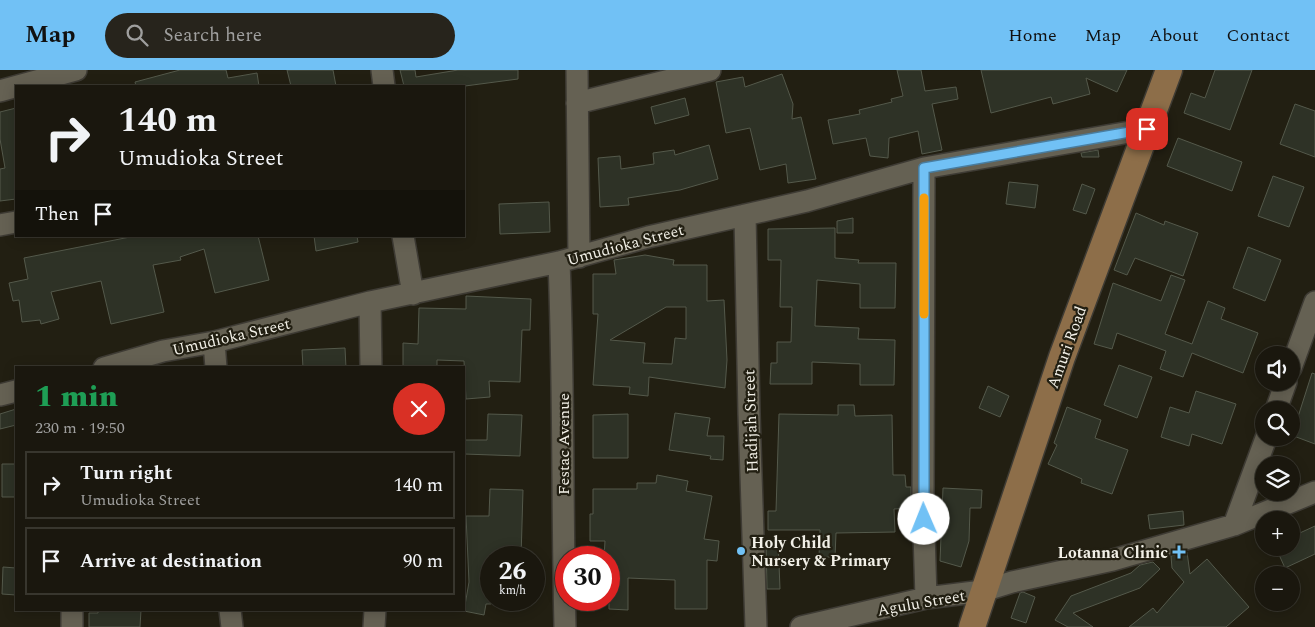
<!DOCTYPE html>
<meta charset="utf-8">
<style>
body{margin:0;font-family:Spectral,serif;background:#27241c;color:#f1f3f6;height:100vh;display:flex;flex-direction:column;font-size:19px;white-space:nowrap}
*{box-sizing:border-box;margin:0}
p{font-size:16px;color:#9f9f9e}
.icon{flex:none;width:28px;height:28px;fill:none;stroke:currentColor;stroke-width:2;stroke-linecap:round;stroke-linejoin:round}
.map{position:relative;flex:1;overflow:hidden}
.sheet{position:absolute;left:15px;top:296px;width:450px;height:245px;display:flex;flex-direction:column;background:#1a170e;border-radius:0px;box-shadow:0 2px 12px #0003,0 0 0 1px #38362e}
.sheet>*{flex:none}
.banner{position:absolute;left:15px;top:15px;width:450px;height:152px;border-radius:0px;box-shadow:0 2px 12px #0003,0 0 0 1px #38362e;background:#1a170e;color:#f1f3f6;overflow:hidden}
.controls{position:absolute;left:1255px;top:276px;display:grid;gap:10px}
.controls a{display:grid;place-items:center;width:45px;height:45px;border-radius:50%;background:#1a170e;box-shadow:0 2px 12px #0003,0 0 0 1px #38362e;font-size:25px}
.speed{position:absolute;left:480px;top:476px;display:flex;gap:10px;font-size:25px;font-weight:700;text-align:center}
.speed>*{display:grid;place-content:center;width:65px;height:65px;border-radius:50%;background:#1a170e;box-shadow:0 2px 12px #0003,0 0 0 1px #38362e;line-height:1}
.speed small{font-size:12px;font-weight:400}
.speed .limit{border:8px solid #d22;background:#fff;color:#111}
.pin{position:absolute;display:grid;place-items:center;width:42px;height:42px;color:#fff;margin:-21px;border-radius:10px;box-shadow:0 2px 8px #0006}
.me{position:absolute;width:55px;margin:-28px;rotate:359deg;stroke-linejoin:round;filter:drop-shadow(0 0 4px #0008)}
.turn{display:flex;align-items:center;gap:18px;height:105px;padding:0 20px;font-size:22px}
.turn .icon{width:65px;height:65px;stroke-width:2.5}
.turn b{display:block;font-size:35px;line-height:42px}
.then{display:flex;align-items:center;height:48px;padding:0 20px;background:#0003;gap:10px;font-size:19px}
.round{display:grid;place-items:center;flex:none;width:52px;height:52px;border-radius:26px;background:#27241c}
.head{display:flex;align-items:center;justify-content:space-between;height:85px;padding:0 20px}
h1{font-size:30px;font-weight:800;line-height:38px;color:#1e9e55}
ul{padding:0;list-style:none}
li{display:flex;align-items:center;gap:15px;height:68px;margin:0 10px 8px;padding:0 10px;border:2px solid #38362e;border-radius:0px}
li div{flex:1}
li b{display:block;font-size:19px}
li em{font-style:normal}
header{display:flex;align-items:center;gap:30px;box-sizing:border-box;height:70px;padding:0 25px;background:#71c1f5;color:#111}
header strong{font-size:24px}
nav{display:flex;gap:28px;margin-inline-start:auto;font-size:18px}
.search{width:350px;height:45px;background:#27241c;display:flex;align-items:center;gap:12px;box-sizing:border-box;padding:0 18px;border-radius:28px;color:#9f9f9e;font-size:19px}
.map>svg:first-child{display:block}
</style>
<header>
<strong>Map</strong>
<div class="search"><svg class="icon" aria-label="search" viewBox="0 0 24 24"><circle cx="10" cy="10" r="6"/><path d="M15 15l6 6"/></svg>Search here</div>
<nav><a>Home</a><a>Map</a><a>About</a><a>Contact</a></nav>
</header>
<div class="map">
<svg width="1315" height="557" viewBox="0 0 1315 557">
<rect width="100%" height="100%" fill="#221f12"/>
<path fill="#2e3226" stroke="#54594b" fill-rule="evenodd" d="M180,0h46l2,8 29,-5 2,13h-123l-1,-4z
M287,0h46l3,16h-45z
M400,0h15l1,7 42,-7h60v9l-53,7h-61z
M897,0h24l4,21 31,-4 2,12 -26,5 10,46 -20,4 -4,-23 -29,7 -1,20 -18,-2 -4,-18 -33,6 -5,-24 32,-6 -1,-4 33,-8 -1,-3 12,-3z
M981,0h146l-10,22 -31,-14 4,16 -37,10 -2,-7 -60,16z
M1215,0h37l-22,60 -46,-17 7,-20 14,5z
M782,4l11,30 -1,15 9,-2 15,62 -28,4 -2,-19 -26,6 -10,-42 -24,5 -10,-51 27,-5 2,10z
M685,28l4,17 -34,9 -4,-17z
M1295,34l20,7v46l-35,-13z
M16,38v91l-16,2v-32l5,-1 -5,-29v-27z
M1178,68l64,24 -10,29 -65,-25z
M709,75l9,34 -38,11 -52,8 1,7 -29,2 -2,-49 22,-2 1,13 33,-5 -1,-11 21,-3 1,5z
M1098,80l1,7h-17l-1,-4z
M1273,106l31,11 -15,40 -31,-11z
M1009,112l29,3 -3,23 -29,-4z
M1082,114l13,5 -9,25 -13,-4z
M549,132l1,30 -50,2 -1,-30z
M1136,143l28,12 1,-4 33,12 -15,43 -48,-18 -8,17 -13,-5z
M853,148v15h-16v-12z
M835,158v30l24,2 -1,3h38l-1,45h-35v-24l-43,-4 -2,46 44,2 -1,11 37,1 -1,45h-34v-21l-48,-2v22h-42l1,-21h6v-21h14l1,-35h-12l1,-47h-13v-31z
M135,166h123l11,44 -54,13 -11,-44 -24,8 1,3 -28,5 11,47 -53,12 -10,-43 -50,11 8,27 -18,5 -1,-4 -18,2 -3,-22 -6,1 -4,-18 19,-4 -4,-21z
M314,166h43l1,6 -42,9z
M1248,177l33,13 -16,41 -32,-13z
M645,185l29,5 -1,5h34v36l17,-1 3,60 -2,28 -76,-11 -1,19 -19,-2 1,-7 -37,-2 5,-71h-5v-40h23l-2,-14zM666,237h20v32l-11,-1 -3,26 -29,-1 2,-20 -35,-3z
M1171,205l14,5 -20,54 27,10 16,-43 17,7 -4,11 37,14 -15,40 -51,-20 -9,24 -23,-8 6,-18 -49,-18 -5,16 -18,-5 19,-61 48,18z
M466,226l65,3 -1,31h-8l-2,52 -31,-1 1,16 -24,2 -2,-38 -27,-1v8h-34v-25l15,1 1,-36 47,1z
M345,278l1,20h-43l-1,-18z
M1119,295l33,12 -15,41 -33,-13z
M1312,303l3,1v70l-24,-9v-17l6,2z
M988,316l21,10 -9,21 -21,-9z
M1196,321l40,13 -14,40 -30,-10 -3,12 -28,-9 9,-30 19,6z
M838,335h16l1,11 37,-1 1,60h12l1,12h5v21l-17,1 1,23 -59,1 -1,24h-16l1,-27h-52v-19h8l3,-97 59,1z
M1067,337l34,13 -6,18 33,12 -16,44 -31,-11 1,-4 -34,-15 9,-19 -3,-2z
M16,339v16l-16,4v-15z
M675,343l35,5 -3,18h17l-1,24 -13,-1 1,-3 -42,-6z
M488,344l34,1 -2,41 -56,-2v-14h23z
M628,344v44h-35v-43z
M2,394h14v33h-14z
M657,405l31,6 -2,10 26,5 -8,43 15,2 -2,20 -10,-1v49h-32v-29l-47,-2v32l-19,-1v-51h-5l1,-17h-15v-27h3v-25h44v-6h19z
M943,418l39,2 -1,18h-11l-1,33 -8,26 -21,-6z
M490,419l33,1 -2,68h-30v46h-5l-2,11 -20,-4 5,-29 -3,-66h23z
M1183,441l1,14 -34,4 -2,-14z
M1315,456v28l-30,14 -9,-20h15v-11z
M778,470l2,49h-13l-1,-48z
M1187,482l3,22 17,-15 42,48 -23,20h-97l24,-19 4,5 27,-31 -12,-14 -1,-12z
M1153,492l7,7 -20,19 -67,25 20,14h-25l-13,-7 16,-24 60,-23 9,-8z
M3,497l13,1v27l-14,-1z
M1023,522l12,5 -9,26 -15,-5 9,-25z
M98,540h43l-1,17h-51v-14h9z"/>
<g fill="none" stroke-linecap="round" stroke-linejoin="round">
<g stroke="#3e3b34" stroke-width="24">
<path id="minor" d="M382,0l2,16
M577,0l2,187
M0,21l76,-21
M577,33l133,-33
M924,98l-1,332 3,98
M745,145l4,199 7,213
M0,155l16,-3
M403,166l10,58
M559,192c5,122 3,243 6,365
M370,232l1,66
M214,272l2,26
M104,298l59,-17 51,-9 156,-40 189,-40 89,-25 159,-36 117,-33 223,-39
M1291,298l24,-66
M0,325l16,-4
M1276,340l10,-28
M1234,455l32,-87
M72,540v17
M230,540l2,17
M374,557l1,-17
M801,557l125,-29 57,-7 29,-9 101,-22 121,-35 81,-33"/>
</g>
<g stroke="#3e3b34" stroke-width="29">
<path id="major" d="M972,557l90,-270 107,-287"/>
</g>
<use href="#minor" stroke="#656153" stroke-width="21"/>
<use href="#major" stroke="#8d6e49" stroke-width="26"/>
</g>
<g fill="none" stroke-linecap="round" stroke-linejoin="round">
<g stroke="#497d9f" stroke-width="12">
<path id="route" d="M924,449v-351l223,-39"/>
</g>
<use href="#route" stroke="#71c1f5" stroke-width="9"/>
<path stroke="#f59e0b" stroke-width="9" d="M924,128v116"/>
</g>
<g fill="#71c1f5" stroke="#221f12" stroke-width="2">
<circle cx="741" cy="481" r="5"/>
<path d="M1176.5 474.5h5v5h5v5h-5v5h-5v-5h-5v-5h5z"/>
</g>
<g text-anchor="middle" stroke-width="4.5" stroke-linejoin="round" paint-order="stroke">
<g font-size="16" fill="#f2f0e7" stroke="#221f12">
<text transform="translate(625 174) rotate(-15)" y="6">Umudioka Street</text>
<text transform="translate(231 266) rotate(-13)" y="6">Umudioka Street</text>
<text transform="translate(1066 277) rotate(-70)" y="6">Amuri Road</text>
<text transform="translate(750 351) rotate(-92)" y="6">Hadijah Street</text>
<text transform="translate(563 374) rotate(-90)" y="6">Festac Avenue</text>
<text transform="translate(921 532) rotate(-10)" y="6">Agulu Street</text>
</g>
<g font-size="16" font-weight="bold" fill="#f2f0e7" stroke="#221f12" text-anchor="start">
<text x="751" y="478">Holy Child<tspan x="751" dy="18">Nursery &amp; Primary</tspan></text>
<text x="1168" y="488" text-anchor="end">Lotanna Clinic</text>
</g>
</g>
</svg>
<div class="controls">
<a><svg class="icon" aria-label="sound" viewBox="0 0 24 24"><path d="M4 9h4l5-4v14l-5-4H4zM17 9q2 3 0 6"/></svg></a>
<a><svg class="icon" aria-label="search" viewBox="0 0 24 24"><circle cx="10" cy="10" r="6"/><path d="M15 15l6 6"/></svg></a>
<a><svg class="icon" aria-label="layers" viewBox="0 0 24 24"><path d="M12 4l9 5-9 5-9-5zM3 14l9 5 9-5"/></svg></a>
<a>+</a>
<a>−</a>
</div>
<div class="speed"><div>26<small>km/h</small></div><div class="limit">30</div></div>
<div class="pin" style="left:1147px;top:59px;background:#d93025"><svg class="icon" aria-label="arrive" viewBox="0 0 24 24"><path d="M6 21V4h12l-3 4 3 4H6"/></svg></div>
<svg class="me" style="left:924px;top:449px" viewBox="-20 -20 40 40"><circle r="19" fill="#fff"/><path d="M0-13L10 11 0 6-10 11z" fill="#71c1f5"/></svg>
<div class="banner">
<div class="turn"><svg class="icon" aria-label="right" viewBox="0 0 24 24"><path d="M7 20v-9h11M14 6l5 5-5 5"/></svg><div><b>140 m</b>Umudioka Street</div></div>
<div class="then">Then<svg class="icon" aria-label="arrive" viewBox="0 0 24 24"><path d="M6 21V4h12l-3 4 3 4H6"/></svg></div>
</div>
<section class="sheet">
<div class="head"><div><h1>1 min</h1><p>230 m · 19:50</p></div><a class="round" style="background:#d93025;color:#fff"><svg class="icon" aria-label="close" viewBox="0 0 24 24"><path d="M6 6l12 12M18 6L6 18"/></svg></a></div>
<ul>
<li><svg class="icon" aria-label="right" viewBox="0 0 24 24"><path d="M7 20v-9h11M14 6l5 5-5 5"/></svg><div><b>Turn right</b><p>Umudioka Street</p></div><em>140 m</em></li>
<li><svg class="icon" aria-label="arrive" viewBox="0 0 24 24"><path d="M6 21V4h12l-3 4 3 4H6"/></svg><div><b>Arrive at destination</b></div><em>90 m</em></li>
</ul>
</section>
</div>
